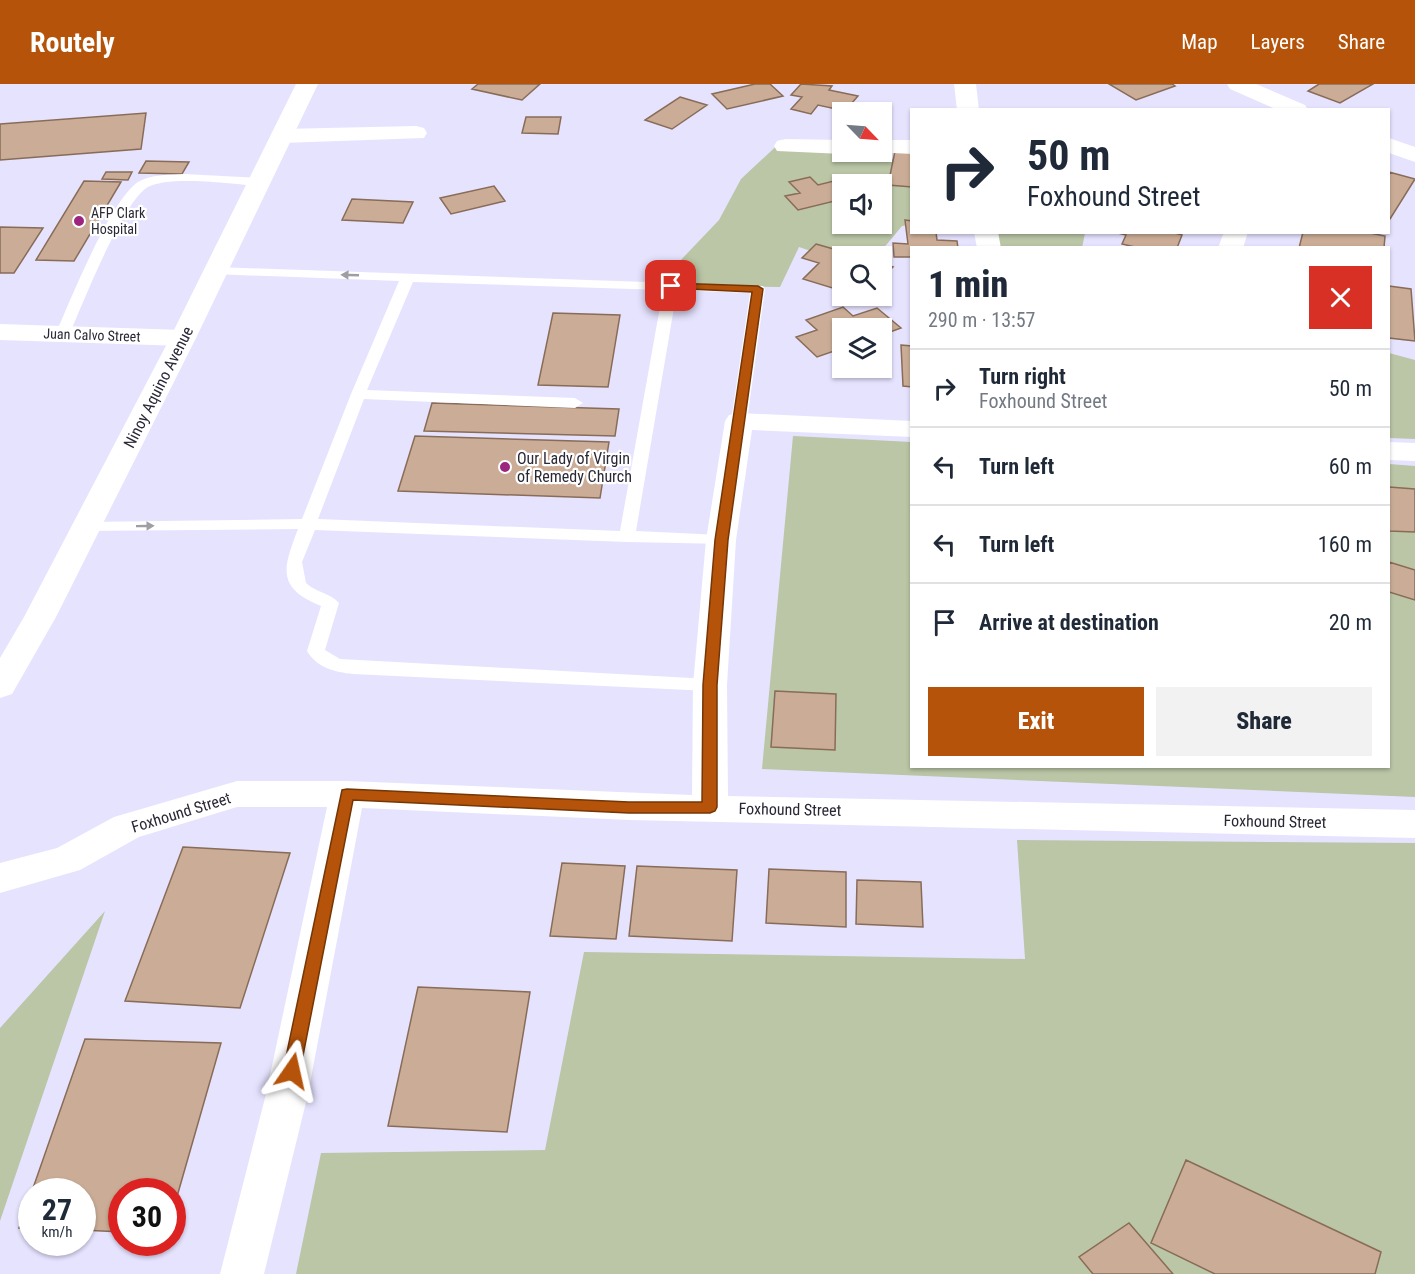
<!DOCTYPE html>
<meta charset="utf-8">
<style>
body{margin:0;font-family:"Roboto Condensed",sans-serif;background:#f2f2f3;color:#1f2937;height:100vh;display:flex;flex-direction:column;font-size:22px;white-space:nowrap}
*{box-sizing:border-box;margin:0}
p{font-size:20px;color:#747a83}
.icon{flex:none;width:33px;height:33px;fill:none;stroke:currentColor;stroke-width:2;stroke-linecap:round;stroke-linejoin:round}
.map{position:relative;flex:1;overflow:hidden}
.details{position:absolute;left:910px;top:162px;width:480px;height:522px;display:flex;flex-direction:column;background:#fff;border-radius:0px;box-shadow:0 2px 4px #0004}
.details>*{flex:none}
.hud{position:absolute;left:910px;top:24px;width:480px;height:126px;border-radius:0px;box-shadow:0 2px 4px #0004;background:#fff;color:#1f2937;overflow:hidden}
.needle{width:39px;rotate:115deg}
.buttons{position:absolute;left:832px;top:18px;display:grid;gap:12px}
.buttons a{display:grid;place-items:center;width:60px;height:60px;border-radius:0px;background:#fff;box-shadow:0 2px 4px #0004;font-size:30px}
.speed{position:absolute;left:18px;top:1094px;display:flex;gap:12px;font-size:30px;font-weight:700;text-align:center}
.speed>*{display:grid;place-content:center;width:78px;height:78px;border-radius:50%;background:#fff;box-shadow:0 2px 4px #0004;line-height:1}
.speed small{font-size:15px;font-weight:400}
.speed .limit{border:9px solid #d22;background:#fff;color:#111}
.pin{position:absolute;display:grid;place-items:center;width:51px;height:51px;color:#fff;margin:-26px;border-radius:12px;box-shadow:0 3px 9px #0006}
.me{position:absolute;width:66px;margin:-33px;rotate:11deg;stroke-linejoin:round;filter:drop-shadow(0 0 4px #0008)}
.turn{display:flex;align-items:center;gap:21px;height:126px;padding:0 18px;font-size:27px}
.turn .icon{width:78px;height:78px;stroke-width:2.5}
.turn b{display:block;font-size:42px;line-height:51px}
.round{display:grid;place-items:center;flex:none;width:63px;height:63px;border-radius:0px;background:#f2f2f3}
.headline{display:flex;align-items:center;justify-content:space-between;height:102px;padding:0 18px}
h1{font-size:36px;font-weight:800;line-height:45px}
.cta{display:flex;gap:12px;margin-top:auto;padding:12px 18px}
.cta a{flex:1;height:69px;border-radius:0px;background:#b45309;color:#fff;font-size:24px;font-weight:800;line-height:69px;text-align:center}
.cta a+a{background:#f2f2f3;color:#1f2937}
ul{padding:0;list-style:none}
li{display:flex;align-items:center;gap:18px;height:78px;padding:0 18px;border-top:2px solid #e0e1e3}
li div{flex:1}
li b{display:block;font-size:22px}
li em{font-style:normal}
header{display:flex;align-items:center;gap:36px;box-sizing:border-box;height:84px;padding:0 30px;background:#b45309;color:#fff}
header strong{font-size:28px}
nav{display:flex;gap:33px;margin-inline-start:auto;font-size:21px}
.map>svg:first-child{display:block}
</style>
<header>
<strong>Routely</strong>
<nav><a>Map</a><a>Layers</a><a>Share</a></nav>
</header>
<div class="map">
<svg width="1415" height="1190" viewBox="0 0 1415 1190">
<rect width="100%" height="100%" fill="#e6e3ff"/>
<path fill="#bac6a6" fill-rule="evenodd" d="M784,55l128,24v62l-10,1 -25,30h-34v6l-44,-15 -19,40 -123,-2 62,-65 22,-41zM843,100h39v40h-39z
M985,149h100l-3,15 -93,-1z
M1389,269l26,7v79l-26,-1z
M793,352l119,6v324h477v-302l26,2v331l-653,-28z
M1017,756l398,3v431h-1119l25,-121 224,-3 39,-198 441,7z
M105,827l-105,310v-193z"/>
<path fill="#cbad97" stroke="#886c58" stroke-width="1.5" d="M478,0h62l-18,16 -50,-11z
M755,0h15l13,12 -56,13 -15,-15z
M801,0l31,2 -3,4 29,6 -13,15 -27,-6 -7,9 -20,-5 11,-12 -11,-2z
M1109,0h63l3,2 -39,14z
M1319,0h54l-33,19 -32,-12z
M680,13l27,8 -35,24 -27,-9z
M146,29l-5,36 -141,11v-36z
M526,33h35l-3,17 -36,-1z
M895,67l17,2v34l-24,-2z
M146,77l43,1 -7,12 -43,-1z
M106,88h26l-4,8 -26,-1z
M1389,88l26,7 -25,40h-1z
M810,93l8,8 24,-6 6,5h-5v15l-45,11 -13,-14 15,-3 -11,-11z
M84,97l37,1 -47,79 -38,-1z
M494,102l11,15 -54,13 -11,-16z
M352,115l61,3 -10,21 -61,-3z
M905,136l7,1v11h24l1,8 20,1 1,7h-46v9h-18l-1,-14 15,1z
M0,143l43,1 -29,45h-14z
M1114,148h58l10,3 -5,13h-38l-17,-4 4,-9z
M1303,148h62l20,4 -1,12h-85z
M816,160l42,12h-15v30l-4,4 -36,-11 16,-16 -17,-5z
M882,180l11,3 -11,11z
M1389,202l22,3 4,52 -26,-3z
M843,223l10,9 24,-8 24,20 -19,7v-7h-39v20l-26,9 -21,-20 21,-7 -11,-10z
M553,229l67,2 -12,72 -70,-2z
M901,261l11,1v41l-9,-1z
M432,319l187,6 -4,27 -191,-5z
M415,352l194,6 -9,56 -202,-7z
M1389,403l26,2v43l-26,-1z
M1389,478l26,8v30l-26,-8z
M775,607l61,3 -1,56 -64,-3z
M183,763l107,6 -50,155 -115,-7z
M562,779l63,3 -9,73 -66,-3z
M637,782l100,4 -5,71 -103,-5z
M769,785l77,3v55l-80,-4z
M857,796l64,2 2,45 -67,-3z
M418,903l112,5 -23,140 -119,-6z
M85,955l136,4 -49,171v-23h-50v41l-40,-2v-39h-50z
M1186,1076l195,92 -6,22h-160l-64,-31z
M32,1109v35h-13z
M1129,1139l44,51h-80l-14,-17z"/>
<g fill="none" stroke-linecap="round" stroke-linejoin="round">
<path fill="#fff" fill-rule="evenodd" d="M184,90l75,4 6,4 -6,4c-25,-2 -90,-11 -111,1 -25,14 -65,116 -78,146l-7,4 -5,-1 -2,-3c15,-34 54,-132 82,-151 13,-8 32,-7 46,-8z
M216,183l547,19 2,3 -18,132 -8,5 -8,-5 19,-128 -73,-3 -41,241 85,4 6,1 2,4 -2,4 -100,-2 -312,-12 -13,32 4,21c9,9 25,10 33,20l-14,47 15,9 370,20 6,1 3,5 -3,5 -6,1 -357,-17c-18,-2 -36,-6 -46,-23l14,-45c-45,-18 -38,-38 -23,-77l-217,2 -2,-4 2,-4 6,-1 215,-3 49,-125 48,-113 -188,-7 -2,-3zM413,198l250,8 -43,241 -302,-12 46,-120 211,9 8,-5 -8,-5 -208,-8z"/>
<path fill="#fff" fill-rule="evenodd" d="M954,0h22l3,26h-22z
M1227,0h29l49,21 3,5h-30l-48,-21z
M416,42l8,2 3,5 -3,5 -142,5 -8,-2 -3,-5 3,-5 8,-2z
M1389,54l26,9v15l-26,-9z
M785,55l58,1v12h8l-8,2 -66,-3 -3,-5 3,-5z
M882,56h30v14l-38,-2h8z
M974,148h24l3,16h-24z
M1224,148h24l-5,16h-25z
M0,240l183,6 9,2 4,6 -4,6 -9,2 -183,-6z
M739,329l173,8v16l-160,-7 -16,110 -9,145 1,111 687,14v28l-786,-18 -267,-12 -54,286 -44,180h-44l46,-180 61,-287h-90l-98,30 -59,33 -80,23v-30l57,-15 57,-31 123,-36h110l345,14 1,-110 13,-145 19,-119 4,-6z
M1389,358l26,1v18l-26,-1z"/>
<path fill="#fff" fill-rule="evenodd" d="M296,0h22l-122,254 -140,279 -44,77 -12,4v-40l24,-41 146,-279z"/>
</g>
<defs><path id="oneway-solid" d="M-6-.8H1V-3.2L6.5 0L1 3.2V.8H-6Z" transform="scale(1.5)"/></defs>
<g fill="#9f9ea4">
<use href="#oneway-solid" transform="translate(350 191) rotate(-178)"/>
<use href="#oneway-solid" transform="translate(145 442) rotate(-1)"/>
</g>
<path fill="#b45309" stroke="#753606" stroke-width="1.5" d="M671,199l87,3 5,3 -35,251 -11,145v122l-2,4 -5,2h-81l-276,-13 -53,271 -2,5 -6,2 -6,-2 -3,-5 59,-281 5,-1 282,13h73l1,-117 12,-145 37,-248 -84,-4 -2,-2z"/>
<g fill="#9b247e" stroke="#fff" stroke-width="2">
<circle cx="79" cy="137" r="6"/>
<circle cx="505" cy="383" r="6"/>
</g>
<g text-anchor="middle" stroke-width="4.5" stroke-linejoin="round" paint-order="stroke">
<g font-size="14" fill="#2a2835" stroke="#fff" text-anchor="start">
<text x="91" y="134">AFP Clark<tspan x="91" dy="16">Hospital</tspan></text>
</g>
<g font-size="14" fill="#2a2835" stroke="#fff">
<text transform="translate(92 251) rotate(2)" y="5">Juan Calvo Street</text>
</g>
<g font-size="16" fill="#2a2835" stroke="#fff">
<text transform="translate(158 303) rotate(-63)" y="6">Ninoy Aquino Avenue</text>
<text transform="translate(790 725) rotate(1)" y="6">Foxhound Street</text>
<text transform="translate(181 728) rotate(-17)" y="6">Foxhound Street</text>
<text transform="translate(1275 737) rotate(1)" y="6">Foxhound Street</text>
</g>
<g font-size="16" fill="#2a2835" stroke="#fff" text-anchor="start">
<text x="517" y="380">Our Lady of Virgin<tspan x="517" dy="18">of Remedy Church</tspan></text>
</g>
</g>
</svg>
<div class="buttons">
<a><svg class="needle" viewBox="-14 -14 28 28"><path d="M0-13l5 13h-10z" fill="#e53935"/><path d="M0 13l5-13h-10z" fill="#747a83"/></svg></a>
<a><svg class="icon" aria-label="sound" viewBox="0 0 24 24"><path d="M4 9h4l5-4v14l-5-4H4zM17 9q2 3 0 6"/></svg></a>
<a><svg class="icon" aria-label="search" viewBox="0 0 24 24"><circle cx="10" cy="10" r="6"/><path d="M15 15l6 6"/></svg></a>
<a><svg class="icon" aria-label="layers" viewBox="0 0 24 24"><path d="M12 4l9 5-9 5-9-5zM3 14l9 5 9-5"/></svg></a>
</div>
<div class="speed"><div>27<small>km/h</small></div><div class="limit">30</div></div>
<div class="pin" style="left:671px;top:202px;background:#d93025"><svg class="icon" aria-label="arrive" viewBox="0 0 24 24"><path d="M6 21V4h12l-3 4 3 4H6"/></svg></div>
<svg class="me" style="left:292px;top:987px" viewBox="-20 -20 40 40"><path d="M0-17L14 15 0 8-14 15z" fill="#b45309" stroke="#fff" stroke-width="4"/></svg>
<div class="hud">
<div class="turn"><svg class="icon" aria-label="right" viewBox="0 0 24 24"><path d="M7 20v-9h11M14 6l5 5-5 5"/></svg><div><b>50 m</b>Foxhound Street</div></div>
</div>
<section class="details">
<div class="headline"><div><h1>1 min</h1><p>290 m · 13:57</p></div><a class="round" style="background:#d93025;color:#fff"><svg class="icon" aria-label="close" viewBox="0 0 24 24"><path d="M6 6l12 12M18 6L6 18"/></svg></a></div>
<ul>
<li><svg class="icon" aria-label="right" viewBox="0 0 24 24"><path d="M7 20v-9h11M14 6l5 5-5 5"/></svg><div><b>Turn right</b><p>Foxhound Street</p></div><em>50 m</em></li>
<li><svg class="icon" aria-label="left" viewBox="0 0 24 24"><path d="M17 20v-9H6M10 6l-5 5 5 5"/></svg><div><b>Turn left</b></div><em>60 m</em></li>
<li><svg class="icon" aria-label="left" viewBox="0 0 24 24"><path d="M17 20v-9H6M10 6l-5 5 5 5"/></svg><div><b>Turn left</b></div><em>160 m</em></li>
<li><svg class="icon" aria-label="arrive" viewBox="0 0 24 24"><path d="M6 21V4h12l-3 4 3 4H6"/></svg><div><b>Arrive at destination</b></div><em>20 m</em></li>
</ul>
<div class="cta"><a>Exit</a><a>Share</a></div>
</section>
</div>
